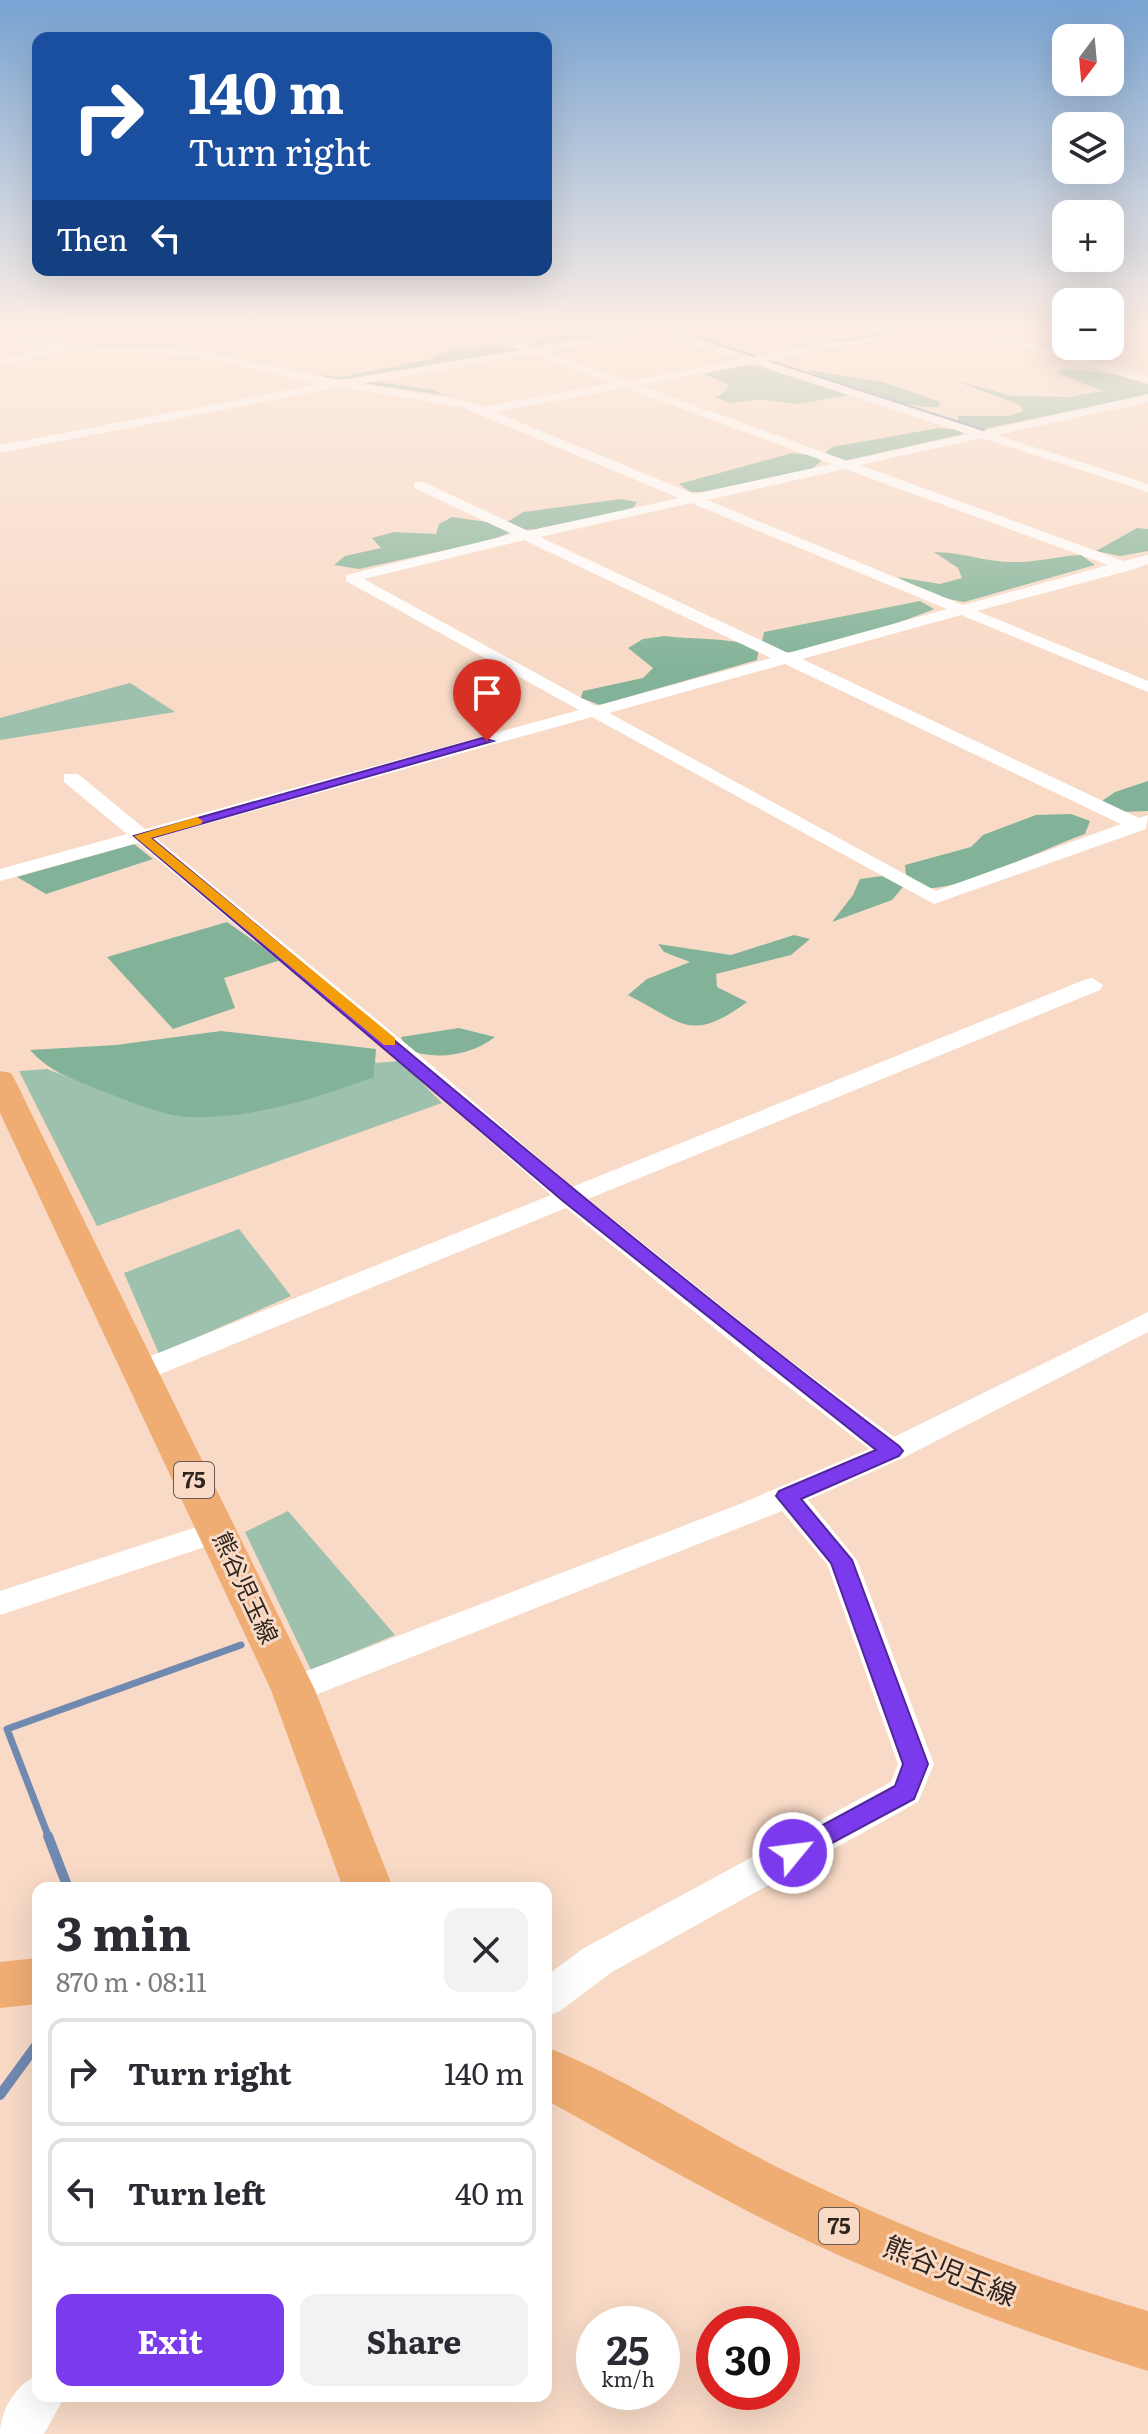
<!DOCTYPE html>
<meta charset="utf-8">
<style>
body{margin:0;font-family:Literata,"Noto Sans JP",serif;background:#f2f2f3;color:#2b2b33;height:100vh;display:flex;flex-direction:column;font-size:30px;white-space:nowrap}
*{box-sizing:border-box;margin:0}
p{font-size:26px;color:#7c7c81}
.icon{flex:none;width:44px;height:44px;fill:none;stroke:currentColor;stroke-width:2;stroke-linecap:round;stroke-linejoin:round}
.map{position:relative;flex:1;overflow:hidden}
.details{position:absolute;left:32px;top:1882px;width:520px;height:520px;display:flex;flex-direction:column;background:#fff;border-radius:16px;box-shadow:0 8px 32px #0002}
.details>*{flex:none}
.banner{position:absolute;left:32px;top:32px;width:520px;height:244px;border-radius:16px;box-shadow:0 8px 32px #0002;background:#1a4fa0;color:#fff;overflow:hidden}
.needle{width:52px;rotate:196deg}
.controls{position:absolute;left:1052px;top:24px;display:grid;gap:16px}
.controls a{display:grid;place-items:center;width:72px;height:72px;border-radius:16px;background:#fff;box-shadow:0 8px 32px #0002;font-size:40px}
.speed{position:absolute;left:576px;top:2306px;display:flex;gap:16px;font-size:40px;font-weight:700;text-align:center}
.speed>*{display:grid;place-content:center;width:104px;height:104px;border-radius:50%;background:#fff;box-shadow:0 8px 32px #0002;line-height:1}
.speed small{font-size:20px;font-weight:400}
.speed .limit{border:12px solid #d22;background:#fff;color:#111}
.pin{position:absolute;display:grid;place-items:center;width:68px;height:68px;color:#fff;margin:-82px -34px;border-radius:50% 50% 50% 0;rotate:-45deg;box-shadow:0 0 8px #0007}
.pin .icon{rotate:45deg}
.me{position:absolute;width:88px;margin:-44px;rotate:61deg;stroke-linejoin:round;filter:drop-shadow(0 0 6px #0008)}
.turn{display:flex;align-items:center;gap:28px;height:168px;padding:0 24px;font-size:36px}
.turn .icon{width:104px;height:104px;stroke-width:2.5}
.turn b{display:block;font-size:56px;line-height:68px}
.then{display:flex;align-items:center;height:76px;padding:0 24px;background:#0003;gap:16px;font-size:30px}
.round{display:grid;place-items:center;flex:none;width:84px;height:84px;border-radius:16px;background:#f2f2f3}
.overview{display:flex;align-items:center;justify-content:space-between;height:136px;padding:0 24px}
h1{font-size:48px;font-weight:700;line-height:60px}
.primary-button{display:flex;gap:16px;margin-top:auto;padding:16px 24px}
.primary-button a{flex:1;height:92px;border-radius:16px;background:#7c3aed;color:#fff;font-size:32px;font-weight:700;line-height:92px;text-align:center}
.primary-button a+a{background:#f2f2f3;color:#2b2b33}
ul{padding:0;list-style:none}
li{display:flex;align-items:center;gap:24px;height:108px;margin:0 16px 12px;padding:0 8px;border:4px solid #e1e1e2;border-radius:16px}
li div{flex:1}
li b{display:block;font-size:30px}
li em{font-style:normal}
.map>svg:first-child{display:block}
</style>
<div class="map">
<svg width="1148" height="2434" viewBox="0 0 1148 2434">
<rect width="100%" height="100%" fill="#f8dac6"/>
<path fill="#9dc1ac" d="M130,683l45,29 -175,28v-22z
M400,1061l42,42 -345,123 -78,-155 28,-2 80,31 247,-23 1,-14z
M239,1229l52,67 -132,58 -35,-81z
M288,1511l107,124 -84,35 -66,-138z"/>
<path fill="#82b398" d="M607,326h30l-7,6 -103,14 38,-14z
M494,345l28,4 -165,30 77,11 10,5 -151,-22 49,4 89,-18 14,-7z
M746,365l24,1 79,29 -53,9 -36,-5 -29,4 -16,-6 12,-6 1,-7 -24,-10z
M1063,369l46,4 39,10v12l-165,34 -25,-7v-6h50l16,-5 -4,-6 -70,-26 62,17 56,1 35,-6 -47,-18z
M808,370l75,12 57,20 -1,5c-23,4 -111,-23 -131,-37z
M939,428l19,2 5,4 -115,26 -11,1 -13,-7 8,-7z
M792,453l25,3 4,5 -9,8 -109,23h-12l-12,-8z
M621,499l16,3 -5,7 -96,20 -11,1 -18,-8 16,-10z
M452,517l42,6 17,9 -19,8 -133,29 -25,-4 11,-9 36,-8 -9,-10 22,-6 42,2 3,-10z
M1137,528l11,1v22l-28,5 -24,-5z
M934,552c29,0 54,11 83,10 21,0 42,-6 64,-7l14,10 -131,37 -30,-6 -37,-19 43,7 22,-6 -4,-10z
M920,601l14,8c-30,12 -120,46 -150,43 -7,-1 -15,-7 -22,-11l2,-9z
M664,636c32,4 64,1 95,11l-2,13 -157,45 -19,-7 2,-7 60,-13 10,-10 -25,-20 15,-9z
M1148,781v30l-27,1 -19,-11 13,-9z
M1071,814l19,7 -5,13c-34,12 -128,57 -158,54 -8,-1 -15,-8 -21,-13l-1,-10 66,-18 12,-12 53,-20z
M134,844l19,15 -107,35 -29,-17z
M882,876l21,11 -11,13 -60,22 21,-27 7,-16z
M227,922l54,38 -57,18 11,30 -62,21 -66,-72z
M794,935l16,4 -19,16 -75,19 1,13 30,15c-56,41 -63,22 -119,-7l19,-16 43,-17 -26,-10 -6,-8 73,11z
M459,1028l36,9c-25,19 -60,24 -89,12l-5,-12z
M221,1031l155,18 -2,28c-58,21 -120,42 -184,40 -30,-1 -65,-18 -93,-28 -28,-12 -46,-16 -67,-39l86,-5z"/>
<g fill="none" stroke-linecap="round" stroke-linejoin="round">
<path stroke="#7089b0" stroke-width="3" d="M661,326l330,107
M831,343l90,-17"/>
<path stroke="#7089b0" stroke-width="7" d="M49,1838l-42,-109 234,-84"/>
<path stroke="#7089b0" stroke-width="10" d="M48,1836l20,52
M0,2095l38,-52"/>
<path fill="#fff" fill-rule="evenodd" d="M177,326h26l-74,14 -5,-3z
M461,326h15l59,21 109,-18 -3,-3h16l97,31 64,-12 -56,-19c25,0 48,17 72,16 38,-1 73,-16 111,-16l-178,35 216,70 165,-37v8l-151,33 151,49v8l-166,-54 -122,27 264,96 24,-6v9l-17,6 -154,41 171,70v11l-187,-77 -159,44 337,159 9,-3 -2,14 -212,75 -342,-187 -436,121 260,214 156,135 512,-207 8,-2 11,7 -3,5 -512,209 192,154 114,84 254,-125v20l-245,126 -95,42 49,60 77,204 -16,38 -306,170 -52,39 -14,6v-41l38,-28 307,-166 7,-18 -71,-200 -45,-53 -477,188 -12,4 -12,-4 -5,-9 5,-9 459,-177 129,-55 -109,-84 -194,-157 -415,170h-20l-4,-7 4,-7 420,-169 -151,-133 -262,-219 -138,38v-12l127,-35 -63,-52v-8h14l67,55 434,-119 -233,-129v-6l166,-41 -98,-46v-6h10l104,49 151,-33 -218,-91 -121,-20 -340,66v-8l320,-61 -109,-25 -53,-6 -93,-2 -65,15v-6l52,-13 -52,-13v-6l76,19h82l53,6 129,27 181,-30zM657,333l82,27 -112,21 -80,-29zM533,354l79,29 -130,24 -18,-7 -103,-16zM753,364l215,70 -121,27 -208,-76zM625,388l207,76 -138,30 -199,-82zM845,469l263,96 -145,40 -256,-105zM691,503l256,106 -159,44 -248,-116zM524,540l247,118 -175,48 -232,-127zM785,664l336,160 -185,67 -327,-178z
M951,326h17l180,51v7z
M218,1520l11,3 5,8 -5,8 -229,76v-24z
M38,2375v21h27l-21,38h-44c0,-23 16,-50 38,-59z"/>
<path fill="#f0ad73" fill-rule="evenodd" d="M0,1071l11,2 4,7 300,610 78,198h-50l-72,-198 -271,-577z
M38,1958v46l-38,4v-46z
M546,2047c78,30 157,83 233,121 119,59 242,106 369,143v60c-128,-39 -253,-87 -373,-146 -78,-39 -153,-83 -229,-125z"/>
</g>
<linearGradient id="sky" x2="0" y2="1"><stop stop-color="#78a3d2"/><stop offset="0.49" stop-color="#fceee5"/><stop offset="1" stop-color="#fceee5" stop-opacity="0"/></linearGradient>
<rect width="1148" height="667" fill="url(#sky)"/>
<path fill="#7c3aed" stroke="#51269a" stroke-width="2" d="M482,738l11,3 -342,97c248,204 491,415 748,608l4,5 -4,5 -98,43 51,61 76,204 -14,35 -121,65 -9,-3 -4,-8 4,-7 111,-60 8,-22 -72,-201 -55,-67 3,-5 97,-41 -313,-249 -429,-365z"/>
<path fill="#f59e0b" d="M197,817l6,4 -2,3 -50,14 244,200v7h-11l-250,-209z"/>
<g text-anchor="middle" stroke-width="6" stroke-linejoin="round" paint-order="stroke">
<g fill="#f8dac6" stroke="#6c5b50" stroke-width="2">
<rect x="174" y="1462" width="40" height="36" rx="6"/>
<rect x="819" y="2208" width="40" height="36" rx="6"/>
</g>
<g font-size="22" font-weight="bold" fill="#30251e">
<text x="194" y="1488">75</text>
<text x="839" y="2234">75</text>
</g>
<g font-size="24" fill="#30251e" stroke="#f8dac6">
<text transform="translate(245 1588) rotate(65)" y="8">熊谷児玉線</text>
</g>
<g font-size="28" fill="#30251e" stroke="#f8dac6">
<text transform="translate(950 2271) rotate(22)" y="10">熊谷児玉線</text>
</g>
</g>
</svg>
<div class="controls">
<a><svg class="needle" viewBox="-14 -14 28 28"><path d="M0-13l5 13h-10z" fill="#e53935"/><path d="M0 13l5-13h-10z" fill="#7c7c81"/></svg></a>
<a><svg class="icon" aria-label="layers" viewBox="0 0 24 24"><path d="M12 4l9 5-9 5-9-5zM3 14l9 5 9-5"/></svg></a>
<a>+</a>
<a>−</a>
</div>
<div class="speed"><div>25<small>km/h</small></div><div class="limit">30</div></div>
<div class="pin" style="left:487px;top:741px;background:#d93025"><svg class="icon" aria-label="arrive" viewBox="0 0 24 24"><path d="M6 21V4h12l-3 4 3 4H6"/></svg></div>
<svg class="me" style="left:793px;top:1853px" viewBox="-20 -20 40 40"><circle r="17" fill="#7c3aed" stroke="#fff" stroke-width="3"/><path d="M0-11L8 9 0 5-8 9z" fill="#fff"/></svg>
<div class="banner">
<div class="turn"><svg class="icon" aria-label="right" viewBox="0 0 24 24"><path d="M7 20v-9h11M14 6l5 5-5 5"/></svg><div><b>140 m</b>Turn right</div></div>
<div class="then">Then<svg class="icon" aria-label="left" viewBox="0 0 24 24"><path d="M17 20v-9H6M10 6l-5 5 5 5"/></svg></div>
</div>
<section class="details">
<div class="overview"><div><h1>3 min</h1><p>870 m · 08:11</p></div><a class="round"><svg class="icon" aria-label="close" viewBox="0 0 24 24"><path d="M6 6l12 12M18 6L6 18"/></svg></a></div>
<ul>
<li><svg class="icon" aria-label="right" viewBox="0 0 24 24"><path d="M7 20v-9h11M14 6l5 5-5 5"/></svg><div><b>Turn right</b></div><em>140 m</em></li>
<li><svg class="icon" aria-label="left" viewBox="0 0 24 24"><path d="M17 20v-9H6M10 6l-5 5 5 5"/></svg><div><b>Turn left</b></div><em>40 m</em></li>
</ul>
<div class="primary-button"><a>Exit</a><a>Share</a></div>
</section>
</div>
